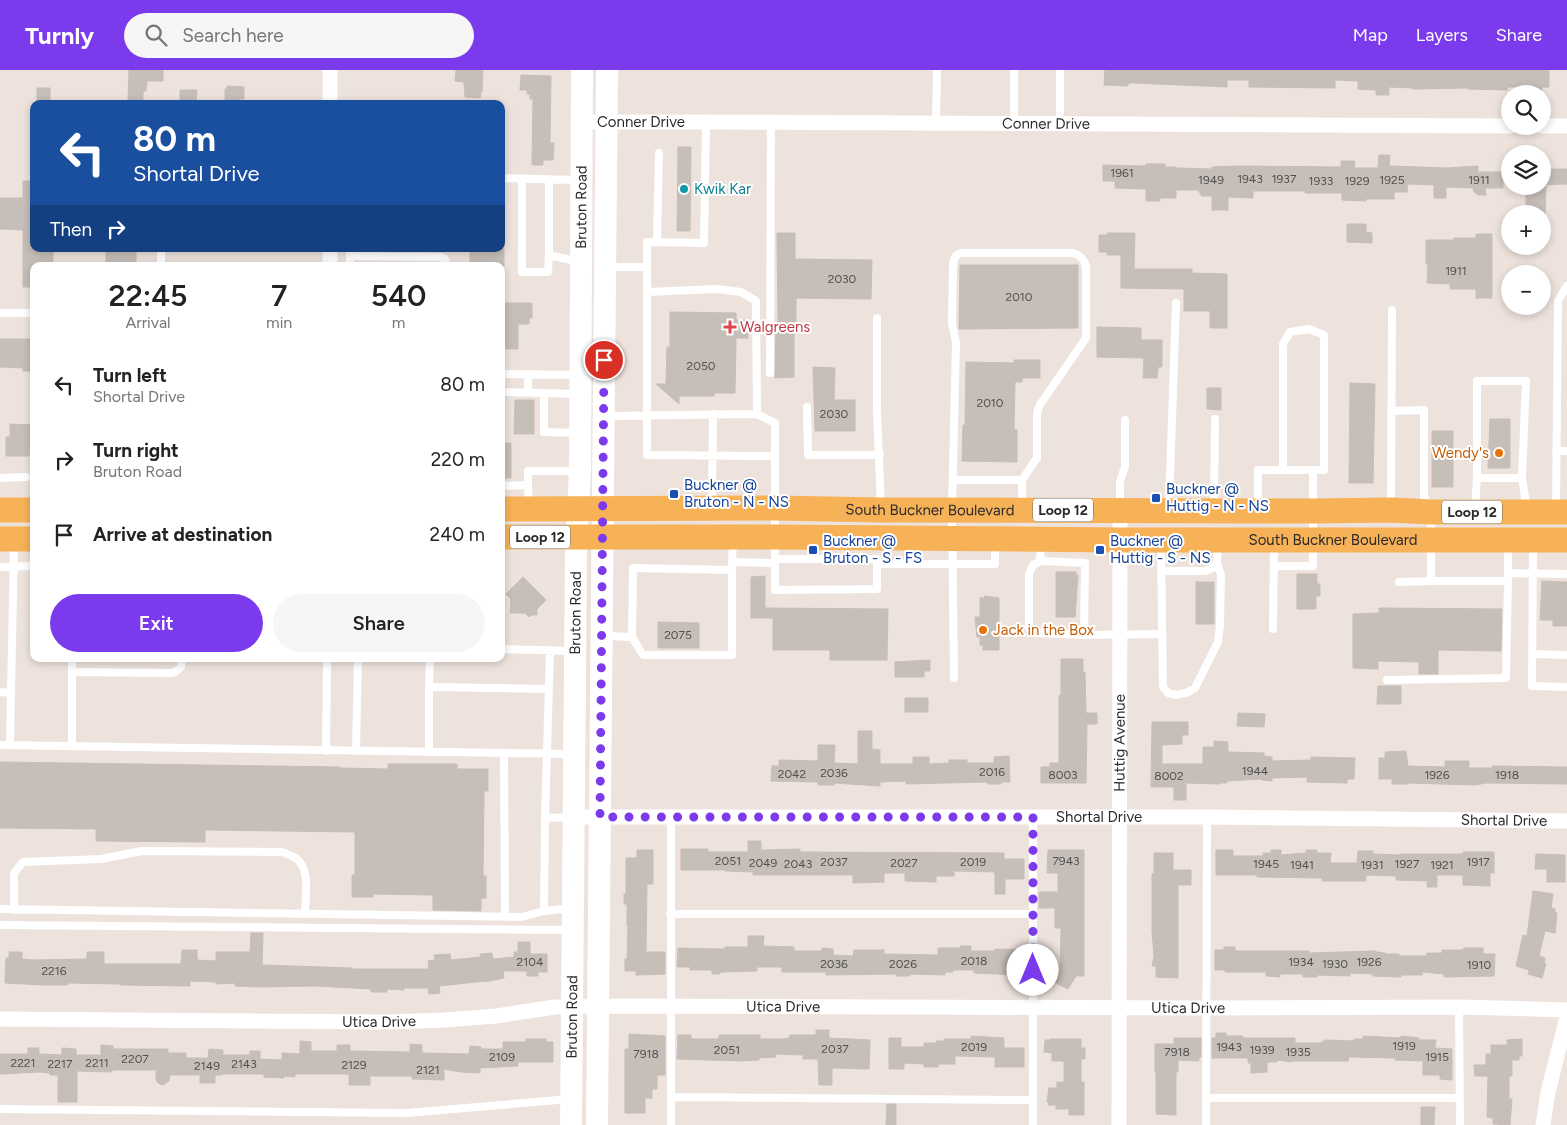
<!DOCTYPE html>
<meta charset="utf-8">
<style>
body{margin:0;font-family:Figtree,sans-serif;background:#f6f6f6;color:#222;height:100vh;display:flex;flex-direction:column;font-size:19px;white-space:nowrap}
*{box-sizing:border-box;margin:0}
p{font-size:16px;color:#767676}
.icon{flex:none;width:28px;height:28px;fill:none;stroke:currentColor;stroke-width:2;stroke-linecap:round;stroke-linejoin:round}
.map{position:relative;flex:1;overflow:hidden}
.side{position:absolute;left:30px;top:192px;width:475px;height:400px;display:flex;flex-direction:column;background:#fff;border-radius:10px;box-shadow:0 2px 8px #0003}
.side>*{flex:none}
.banner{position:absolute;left:30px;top:30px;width:475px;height:152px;border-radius:10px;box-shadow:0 2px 8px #0003;background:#1a4fa0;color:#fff;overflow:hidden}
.fabs{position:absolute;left:1501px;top:15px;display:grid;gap:10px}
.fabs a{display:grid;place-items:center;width:50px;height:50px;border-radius:50%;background:#fff;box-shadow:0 2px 8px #0003;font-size:25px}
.pin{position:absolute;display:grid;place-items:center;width:42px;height:42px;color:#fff;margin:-21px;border:2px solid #fff;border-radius:50%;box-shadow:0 1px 5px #0007}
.me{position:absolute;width:55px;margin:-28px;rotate:0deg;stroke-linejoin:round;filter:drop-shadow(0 0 4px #0008)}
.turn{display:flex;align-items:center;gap:18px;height:105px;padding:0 20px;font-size:22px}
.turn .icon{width:65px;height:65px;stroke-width:2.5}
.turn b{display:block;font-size:35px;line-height:42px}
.then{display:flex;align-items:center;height:48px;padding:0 20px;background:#0003;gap:10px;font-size:19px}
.eta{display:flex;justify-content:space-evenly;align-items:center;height:85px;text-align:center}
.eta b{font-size:30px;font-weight:600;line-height:35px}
.button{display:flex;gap:10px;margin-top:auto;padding:10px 20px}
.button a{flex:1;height:58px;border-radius:30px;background:#7c3aed;color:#fff;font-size:20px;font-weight:600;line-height:58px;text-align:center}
.button a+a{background:#f6f6f6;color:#222}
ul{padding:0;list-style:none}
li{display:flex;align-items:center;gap:15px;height:75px;padding:0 20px}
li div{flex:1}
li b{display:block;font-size:19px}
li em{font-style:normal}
header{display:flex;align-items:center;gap:30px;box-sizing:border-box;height:70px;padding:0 25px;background:#7c3aed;color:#fff}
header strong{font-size:24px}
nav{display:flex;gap:28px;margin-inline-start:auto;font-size:18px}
.search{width:350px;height:45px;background:#f6f6f6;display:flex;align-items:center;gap:12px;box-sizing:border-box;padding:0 18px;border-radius:28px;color:#767676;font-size:19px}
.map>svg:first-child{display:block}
</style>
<header>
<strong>Turnly</strong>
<div class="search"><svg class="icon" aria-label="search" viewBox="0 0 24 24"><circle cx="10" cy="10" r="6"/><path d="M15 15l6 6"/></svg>Search here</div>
<nav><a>Map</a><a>Layers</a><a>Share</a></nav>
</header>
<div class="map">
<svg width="1567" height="1055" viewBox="0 0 1567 1055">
<rect width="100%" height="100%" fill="#ede2dc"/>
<path fill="#c6beb8" stroke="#c9beb6" d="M129,0h34v11h-16l-1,10h-3v12l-15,-1z
M456,0h27l-1,22h-1l-1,6 -15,-1 -1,-15 -9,-1z
M1105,0h444v17h-7v3h-12v-3h-23v3l-39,-1v-1l-55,1v-1l-24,-1v8h-13v-5l-18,-1v-8l-23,-1v8l-86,-1v-7h-22v7l-93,-4h-6v3l-24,-1z
M521,5l30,1 -1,67h4l-1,17h-10v5h-11l1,-66h-3v-5h-3v-4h-7z
M227,16l17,1v12h-4v5h-15v-15h2z
M37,18h13v16h-13z
M180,20h17l-1,14h-16z
M678,77h13l-1,84h-13z
M1379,85h11l-1,11 59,2 30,-2v6h25v16h-18l1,7h-8l-4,-3 -1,-4 -27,-1v11h-12v-13l-26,-1 -1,8h-13v7h-28v2l-24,-1v-7h-37v-2h-52v7l-25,-1v13h-16v-14h-10l-4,-6h-22v8h-16v3h-14v-12l-31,-1v-7h-12v-16l43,1v-2h19v3h11v1l36,1v-2l23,-1 106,1v-6h14l-1,7h24z
M1542,99h25v15l-25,1z
M23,111h11v68h19v17h-19v21h-11v-57l-23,-1v-31h23z
M1526,116h20l-1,28h-15v-2h-4z
M1347,154h19v8l6,1v10l-25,-1z
M777,163h18v26l77,1 -1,39 -75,-1v24h-2v55l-19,1 1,-56h2z
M1107,163h28l-1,36h58v4l35,1v54h-17v-17h-26v-22l-63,-1v-33h-14v-3h-8v-17h8z
M1476,164h16v64h-16v-9h-26v-5l-23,-1 1,-19h-2v-24h28v-2h22z
M106,179h30v17h-30z
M470,179h34v17h-34z
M960,195h118v63l-119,1z
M504,233h28v15h-3v6h-11v25h-17v-19h3z
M670,242l66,1v7h12v18h-12l-1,55h-21v3h-35v8l-23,-20h10l1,-37h3z
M1097,257l44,1v12h21v27h-4l-1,11h-14l1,-20 -47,-1z
M0,269h34v32h-11v-3l-23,-1z
M1014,290h26v18h-18v4h-7l-1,47 3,1v32l-55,-1 1,-36h2l1,-63 48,1z
M813,297l22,1 -1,32h21v31h-40z
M1350,313l25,1 -2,99h-24z
M1207,318h14v22l-14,-1z
M515,330h19v34h-20z
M1490,349h20v49h-22z
M10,354l24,1v14h-4l-1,17h-23v-19h4z
M1432,361h21v56h-21z
M501,373h10v35h-10z
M1056,502h20v3h2l-3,42h-19z
M1297,504h20v10h3v12h-4v13h-19z
M765,506v32l123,1 -1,51h-57v-10h-57v-32h-22v-41z
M523,507l23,23 -9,9v6h-6l-2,2 -4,-4h-15l1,-14 -5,-5z
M1542,511l25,1v44h-14v-6h-13z
M1196,512h18v42h-18z
M985,526l14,2v52h-16v-5h-3v-8h-3l-2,-20h5v-19h4z
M1379,538l123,1 -1,42 -63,-1v24h-19v-12l-41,-1v8l-25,-1v-54l26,-1z
M658,552l41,1v25h-41z
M1061,589h22v13h2l1,41h11v11h-10l-1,59h-45v-16h9v-4h9v-68h2z
M930,590v11h-6v6h-29v-15z
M1378,616h23v18h-24z
M905,628h23v14h-23z
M1238,643l27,1 -1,13 -27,-1z
M1152,652h36v13h-6v9l-20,1v19h41v-17h11v-6l14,1v10l36,1v3l8,1v4l39,-1v-3l44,1 -1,21h-7v4l-40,-1v-5l-35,1v3l-11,-1v-1l-34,2v2h-7v1l-34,-1v17h-12v-13h-23z
M858,661h14v18l8,1v14h33v-7h16v7l20,-1v-3h18v3h27v-6l15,-1 1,26h-9v2h-13l-1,-2 -81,2v-3l-26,1v4l-46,-3v2h-16v-3l-47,-1 1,-15h7v-6l39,1v-16h17l-1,18 24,1z
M1406,681l2,15 37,1v-6h24v7h23v-2l75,1v17l-81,-1 -11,2 -67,-2v1h-16v-5h-13v-21h6v-6z
M0,692l340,5v1l48,1v-5h69v5h31v22h-4l-1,85h3v22h-5v13l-48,-1v-15l-60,-1v3h-21v-22h3v-43l-150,-2v12l-109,-1v-12l-96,-1z
M748,771h13v9l39,-1v3l204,1v6h20v20h-19v15h-10v-22l-41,-1v5h-18v6l-31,-1v-8h-21v9l-31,1v-8h-100v-3l-28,-1v-1h-44v-21h27v3h40z
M637,780h16v34h-6l-1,68h19v22l-29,1v-4h-11v-12h2l1,-33h-1v-22h-3v-10h2v-36h11z
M1048,780h36v126h-8l-8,13 -14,-7 6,-11 1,-43h-6v-20h-16v-16h19v-19h-11z
M1216,780h17v6h30v-3h8v-3h10v5l25,-2v-3h11v3h14l-1,10h27l1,-12h15v3l27,1v-1h63v-2h31v21h-4v13l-27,-1v-10h-26v12h-10v-6l-31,-1v-4l-30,-1v6h-44v-3l-65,-1v-2h-41z
M1154,783h19v17h18v15h-13v93l-22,-1v-11h-4l2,-10 -2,-25v-57h2z
M1536,784l29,1v27h-18v-13h-12z
M1533,821l20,3 -2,14 4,1v4h2l-2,20 -10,-2 -6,25 6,2 -1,5 2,1 -4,14 -14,-4 1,-4 -13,-4 7,-31 4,1z
M251,863h12l-1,32 90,3v1h77l-1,-8 7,-1 -1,-5 16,-1 1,6 30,-3 -1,-3 12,-1 1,6 21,-2v-5h4v-10h12v12h17v18h-9v4h-11v-5h-24l1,7 -19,4v-1l-46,5 1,7 -11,1 -1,-6h-24v2l-17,-1v3h-16v-3l-55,-3 -58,1 -23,-1v-3l-19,1v-2l-26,-1v5l-70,-1v-1l-52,-1v2h-24l-39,-2 1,-25h3v-6h13v7l11,1 54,-1v-7h17v12h77l1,-14h15v10l19,1v-9h34z
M748,866h16l-1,10 31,1v4h28v-3l11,1v6l20,1 1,-6h30v4l54,1v-7h22v-2h11v5h24v-2l31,1v21h-9v4l-43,-2v-3h-21v2h-8v3l-35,-1v2h-14v-2l-70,1v-3h-44v-5h-25v4l-37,1v2h-7l-2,-4h-21v-3h-13l1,-19 40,1h7v-2h23z
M1224,877h11v4h74v2l67,-2v1l9,1v1h14v2h27l1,-3h15v-3h21l1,-2h19v6h12l-1,22 -50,1v-3l-22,-2v3h-21v2l-28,-1v-2l-23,-1v3l-33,-1v2h-14v-3h-23v3l-14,-1v-4h-41v-2h-10v-20h9z
M816,960h13v8l41,2 -1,29 -37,-1v17h-13l-1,-26h-15v-4l-27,-1v3l-17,1v2l-17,1 -65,-2 1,-24h13v4h28v-4h41v4h23l6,-1 1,-3h26z
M1216,963h10v3h17v2h52v5h27v-2h3v-1l29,1v-2h9v-3l38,2v-2l18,2v2h17l-1,8 17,1v31l-12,-1v-4h-17v-14l-28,-1v-2l-46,-1 -1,4h-56v1l-15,-2v2h-10v10l-16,1v-10h-3v-5h-36v-20h4z
M629,964l36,2v39h-8v14h-5v9h-7v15h-20v-64h4z
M971,966l33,2v10h20v19h-29v-10l-40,-1v8h-17v3h-14v-3l-20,-1v6h-15v-31h12v9h23v-4h12v-2h8v-2h27z
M1174,968h27v19h-2v4l-21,-1v12h-2v43l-20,-1v-42h-1v-28h19z
M526,969h20v3h7v20h-35v4l-38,2v5l-19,-1 -17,-3v11l-32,-1v-3h-42v9h-21v-11h-54v3l-11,-1v2l-20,-1v-3h-42v1h-7v8h-15v-8h-30l-1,6 -6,4 -5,-2 -2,-4v-9h-44v2l-35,-1v31h-19v-27h-8v-2l-10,-1 -40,2v-20h28v-6h11v6l23,1v-7l14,1v6h25v-10l12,1v3h55v4h18v5h22l1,-9 14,1v5h27v-4h10v8l22,1v-7l18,1v-13l11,1v9h26v-6h13v6l60,1v-8l12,1v8l47,1 1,-8 11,1v2h22v-7h23z
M1050,969h31v9h4v11h-4v23h3v33h-15v-6h-13v-4h-8l1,-3h-2l2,-14h8v-6h7v-21h-12v-8l-8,-1 1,-12h5z
M1522,969v17h-3v4h-7v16h-3v23h3l-2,26 -17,-1v-6l-6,-1 1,-41h-13l-1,-11h12v-11h5v-9h16v-5z
M887,1034h9v21h-10z
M1421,1037h14l-1,18h-13z"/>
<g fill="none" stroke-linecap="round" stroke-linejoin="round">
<path stroke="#fff" stroke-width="8" d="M1014,0v53
M1060,0v53
M936,53l1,-53
M501,108l78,2
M522,109v93h26l1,-17
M549,109v76l31,7
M657,172l2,-89
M350,179v7l91,1 4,2 2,7
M161,196v-17
M350,196v-10
M606,197h41v-25l57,1 2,-121
M0,243h34
M877,248v93l4,95
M770,303l1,-250
M501,304l78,1
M501,317l1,-13
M501,322l78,2
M528,322v-18
M544,323v39l34,1
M807,337l1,48h72
M1391,341l33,-1v86l7,16v69h77v-38
M757,344l18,9v33
M605,346l152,-2 -1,-113 -15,-9 -24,-3 -70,3
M1556,381h11
M1283,400h30
M0,408l26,-1
M1477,408h45
M953,410h69
M528,415v-14h50
M501,416l27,-1 1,21
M712,435l1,-91
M1120,436v-24l5,-16v-46
M1169,436l7,-203
M1214,436l1,-87
M1391,436l1,-196
M1258,437v-37h25v-126l7,-12 19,-3 15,6v135h-11v96h-39
M1475,439l2,-31v-97h49l-4,97 5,32
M1556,440l2,-209 9,-15
M1041,474l-1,17 -7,4 -4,9v54l4,5 51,2 78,-1
M1161,474l2,143 5,6 8,2 10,-2 9,-5 23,-46 2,-17 1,-50 -4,-12 1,-20
M1533,474l-1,142 35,1
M775,489h102v30l-102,1v-27
M1040,491l45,2 -1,72
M732,492l1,-22
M877,494h118v-23
M0,497l34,-1
M1161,501h44l6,-2 6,-6
M1508,503l59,1
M1399,512l32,-1
M1273,559l1,-85
M605,566l27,1 11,18h89v-93l43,1v-107l-128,-1v-188
M632,567l1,-69 99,2
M501,579l72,2
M550,580l-5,168 26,-1
M1532,584l35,1
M430,589l-1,28 120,2
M72,602l98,1 5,-1 6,-5 1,-8
M954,608l-2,-168 4,-168 -4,-18 1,-60c1,-6 2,-9 8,-11h112c7,2 10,5 13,13v72l-47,68 -2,8v44l-15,22v28
M1387,610l119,-2 2,-97
M0,622l11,1
M0,675l572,9
M10,675l4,-202
M72,676v-87
M326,681l1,-92
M356,681l2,-92
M429,682v-65
M504,683l1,163
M671,747v308
M1033,747v308
M0,839l522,8 22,-6 28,-3
M14,840v-37l9,-11 78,-3 41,-8 140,1c5,2 11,4 15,7 14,12 8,38 8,54
M544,841l1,-93
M670,844h363
M0,855l570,5
M1459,937l1,118
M671,1027l362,3
M1206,1028h254
M0,1039l407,4 163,-14
M1206,1055l1,-308"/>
<g stroke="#fff" stroke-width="15">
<path d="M330,34v-34"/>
<path id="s1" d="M581,52h125l804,4"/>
<path d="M1542,56h25"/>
<path d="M330,179v17"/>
<path id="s2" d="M573,747h634l360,4"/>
<path id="s3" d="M0,949l387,3 58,-2 51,-4 59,-9 43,-1 609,2 252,-1 108,3"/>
<path id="s4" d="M1119,1055l1,-614"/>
<path d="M1543,1055l5,-33 19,-75"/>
</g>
<g stroke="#fff" stroke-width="22">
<path id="s5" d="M571,1055l5,-573 4,-81 2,-401"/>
<path d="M597,1055l10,-1055"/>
</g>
<g stroke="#f7b157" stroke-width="25">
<path id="s6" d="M501,439l274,-1 106,2 432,1 78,-1 40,2h136"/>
<path d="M0,440h34"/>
<path id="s7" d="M501,467h274l345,3h447"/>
<path d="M0,469h34"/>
</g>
</g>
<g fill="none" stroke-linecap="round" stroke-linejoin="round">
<path stroke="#7c3aed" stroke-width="9" stroke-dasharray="0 16.2" d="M604,290l-4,457h433v153"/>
</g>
<circle fill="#0f9aa8" stroke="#fff" stroke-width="2" cx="684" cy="119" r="5"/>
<path fill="#e0444e" stroke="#fff" stroke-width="2" d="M727.5 249.5h5v5h5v5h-5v5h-5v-5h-5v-5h5z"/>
<g fill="#e8710a" stroke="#fff" stroke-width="2">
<circle cx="1499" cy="383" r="5"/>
<circle cx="983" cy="560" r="5"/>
</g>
<g fill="#1a4fb4" stroke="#fff" stroke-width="2">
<rect x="669" y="419" width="10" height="10" rx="2.5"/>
<rect x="1151" y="423" width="10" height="10" rx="2.5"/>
<rect x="808" y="475" width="10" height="10" rx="2.5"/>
<rect x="1095" y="475" width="10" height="10" rx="2.5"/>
</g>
<g text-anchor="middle" stroke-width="4" stroke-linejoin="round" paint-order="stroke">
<g font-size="12" fill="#52504e">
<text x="1122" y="107">1961</text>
<text x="1250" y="113">1943</text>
<text x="1284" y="113">1937</text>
<text x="1211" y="114">1949</text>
<text x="1392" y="114">1925</text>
<text x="1479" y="114">1911</text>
<text x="1321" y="115">1933</text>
<text x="1357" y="115">1929</text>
<text x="1456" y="205">1911</text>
<text x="842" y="213">2030</text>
<text x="1019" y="231">2010</text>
<text x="701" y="300">2050</text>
<text x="990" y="337">2010</text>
<text x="834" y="348">2030</text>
<text x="678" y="569">2075</text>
<text x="1255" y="705">1944</text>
<text x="992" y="706">2016</text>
<text x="834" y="707">2036</text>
<text x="792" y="708">2042</text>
<text x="1063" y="709">8003</text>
<text x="1437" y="709">1926</text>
<text x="1507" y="709">1918</text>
<text x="1169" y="710">8002</text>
<text x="728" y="795">2051</text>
<text x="1066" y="795">7943</text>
<text x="834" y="796">2037</text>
<text x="973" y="796">2019</text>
<text x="1478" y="796">1917</text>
<text x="763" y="797">2049</text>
<text x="904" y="797">2027</text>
<text x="798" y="798">2043</text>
<text x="1266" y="798">1945</text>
<text x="1407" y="798">1927</text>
<text x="1302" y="799">1941</text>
<text x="1372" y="799">1931</text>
<text x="1442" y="799">1921</text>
<text x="974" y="895">2018</text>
<text x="530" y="896">2104</text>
<text x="1301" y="896">1934</text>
<text x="1369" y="896">1926</text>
<text x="834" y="898">2036</text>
<text x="903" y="898">2026</text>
<text x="1335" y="898">1930</text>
<text x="1479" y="899">1910</text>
<text x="54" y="905">2216</text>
<text x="1404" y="980">1919</text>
<text x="974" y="981">2019</text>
<text x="1229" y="981">1943</text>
<text x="835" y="983">2037</text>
<text x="727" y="984">2051</text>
<text x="1262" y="984">1939</text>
<text x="1177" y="986">7918</text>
<text x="1298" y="986">1935</text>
<text x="646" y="988">7918</text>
<text x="502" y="991">2109</text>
<text x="1437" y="991">1915</text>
<text x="135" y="993">2207</text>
<text x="23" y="997">2221</text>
<text x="97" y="997">2211</text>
<text x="60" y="998">2217</text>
<text x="244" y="998">2143</text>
<text x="354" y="999">2129</text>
<text x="207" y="1000">2149</text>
<text x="428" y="1004">2121</text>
</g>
<g fill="#fff" stroke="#6b6b6b" stroke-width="1">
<rect x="1033" y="428.5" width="60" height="23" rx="4"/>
<rect x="1442" y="430.5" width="60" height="23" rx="4"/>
<rect x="510" y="455.5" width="60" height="23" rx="4"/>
</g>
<g font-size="14" font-weight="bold" fill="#2b2b2b">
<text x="1063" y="445">Loop 12</text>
<text x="1472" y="447">Loop 12</text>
<text x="540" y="472">Loop 12</text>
</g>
<g font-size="15" fill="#2b2b2b" stroke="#fff">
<text dy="5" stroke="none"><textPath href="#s1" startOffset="60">Conner Drive</textPath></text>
<text dy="5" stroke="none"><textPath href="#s1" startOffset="465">Conner Drive</textPath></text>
<text dy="5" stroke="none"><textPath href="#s5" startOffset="918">Bruton Road</textPath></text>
<text dy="5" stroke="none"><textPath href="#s6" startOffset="429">South Buckner Boulevard</textPath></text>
<text dy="5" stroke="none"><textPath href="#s7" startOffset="832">South Buckner Boulevard</textPath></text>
<text dy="5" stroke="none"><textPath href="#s5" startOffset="512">Bruton Road</textPath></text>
<text dy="5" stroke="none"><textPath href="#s4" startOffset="382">Huttig Avenue</textPath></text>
<text dy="5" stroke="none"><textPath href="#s2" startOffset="526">Shortal Drive</textPath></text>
<text dy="5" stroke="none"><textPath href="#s2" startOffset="931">Shortal Drive</textPath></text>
<text dy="5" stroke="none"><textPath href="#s3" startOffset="784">Utica Drive</textPath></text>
<text dy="5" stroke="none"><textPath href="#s3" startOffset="1189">Utica Drive</textPath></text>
<text dy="5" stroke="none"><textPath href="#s5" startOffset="108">Bruton Road</textPath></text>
<text dy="5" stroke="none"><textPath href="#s3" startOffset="379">Utica Drive</textPath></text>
</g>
<g font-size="15" fill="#0d838f" stroke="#fff" text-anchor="start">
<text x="694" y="124">Kwik Kar</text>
</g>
<g font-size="15" fill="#be3a42" stroke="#fff" text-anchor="start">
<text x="740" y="262">Walgreens</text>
</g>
<g font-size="15" fill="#c56008" stroke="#fff" text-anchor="end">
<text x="1489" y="388">Wendy's</text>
<text x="993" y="565" text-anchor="start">Jack in the Box</text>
</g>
<g font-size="15" fill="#164399" stroke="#fff" text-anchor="start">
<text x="684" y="420">Buckner @<tspan x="684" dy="17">Bruton - N - NS</tspan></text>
<text x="1166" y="424">Buckner @<tspan x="1166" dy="17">Huttig - N - NS</tspan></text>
<text x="823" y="476">Buckner @<tspan x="823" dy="17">Bruton - S - FS</tspan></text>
<text x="1110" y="476">Buckner @<tspan x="1110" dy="17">Huttig - S - NS</tspan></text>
</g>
</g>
</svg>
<div class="fabs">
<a><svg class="icon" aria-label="search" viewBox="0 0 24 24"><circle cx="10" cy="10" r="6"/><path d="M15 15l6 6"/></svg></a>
<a><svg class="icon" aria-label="layers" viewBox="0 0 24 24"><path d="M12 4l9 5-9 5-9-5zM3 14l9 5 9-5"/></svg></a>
<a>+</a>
<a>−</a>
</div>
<div class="pin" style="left:604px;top:290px;background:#d93025"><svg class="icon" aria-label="arrive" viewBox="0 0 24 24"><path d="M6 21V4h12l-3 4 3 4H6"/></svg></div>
<svg class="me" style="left:1033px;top:900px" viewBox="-20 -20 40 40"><circle r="19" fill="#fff"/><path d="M0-13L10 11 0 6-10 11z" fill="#7c3aed"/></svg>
<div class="banner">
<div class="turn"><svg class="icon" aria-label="left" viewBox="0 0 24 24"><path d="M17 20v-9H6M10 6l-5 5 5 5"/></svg><div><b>80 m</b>Shortal Drive</div></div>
<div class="then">Then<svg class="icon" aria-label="right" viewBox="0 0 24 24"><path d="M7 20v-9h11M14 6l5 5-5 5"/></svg></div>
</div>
<section class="side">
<div class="eta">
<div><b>22:45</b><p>Arrival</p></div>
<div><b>7</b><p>min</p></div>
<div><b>540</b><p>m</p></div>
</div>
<ul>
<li><svg class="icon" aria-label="left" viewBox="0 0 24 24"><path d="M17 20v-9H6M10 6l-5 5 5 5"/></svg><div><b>Turn left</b><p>Shortal Drive</p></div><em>80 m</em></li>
<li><svg class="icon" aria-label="right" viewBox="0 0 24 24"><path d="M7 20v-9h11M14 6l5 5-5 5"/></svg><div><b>Turn right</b><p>Bruton Road</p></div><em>220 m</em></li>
<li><svg class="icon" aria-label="arrive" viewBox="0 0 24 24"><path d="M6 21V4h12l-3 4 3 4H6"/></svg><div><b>Arrive at destination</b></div><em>240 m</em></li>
</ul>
<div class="button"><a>Exit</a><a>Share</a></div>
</section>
</div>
